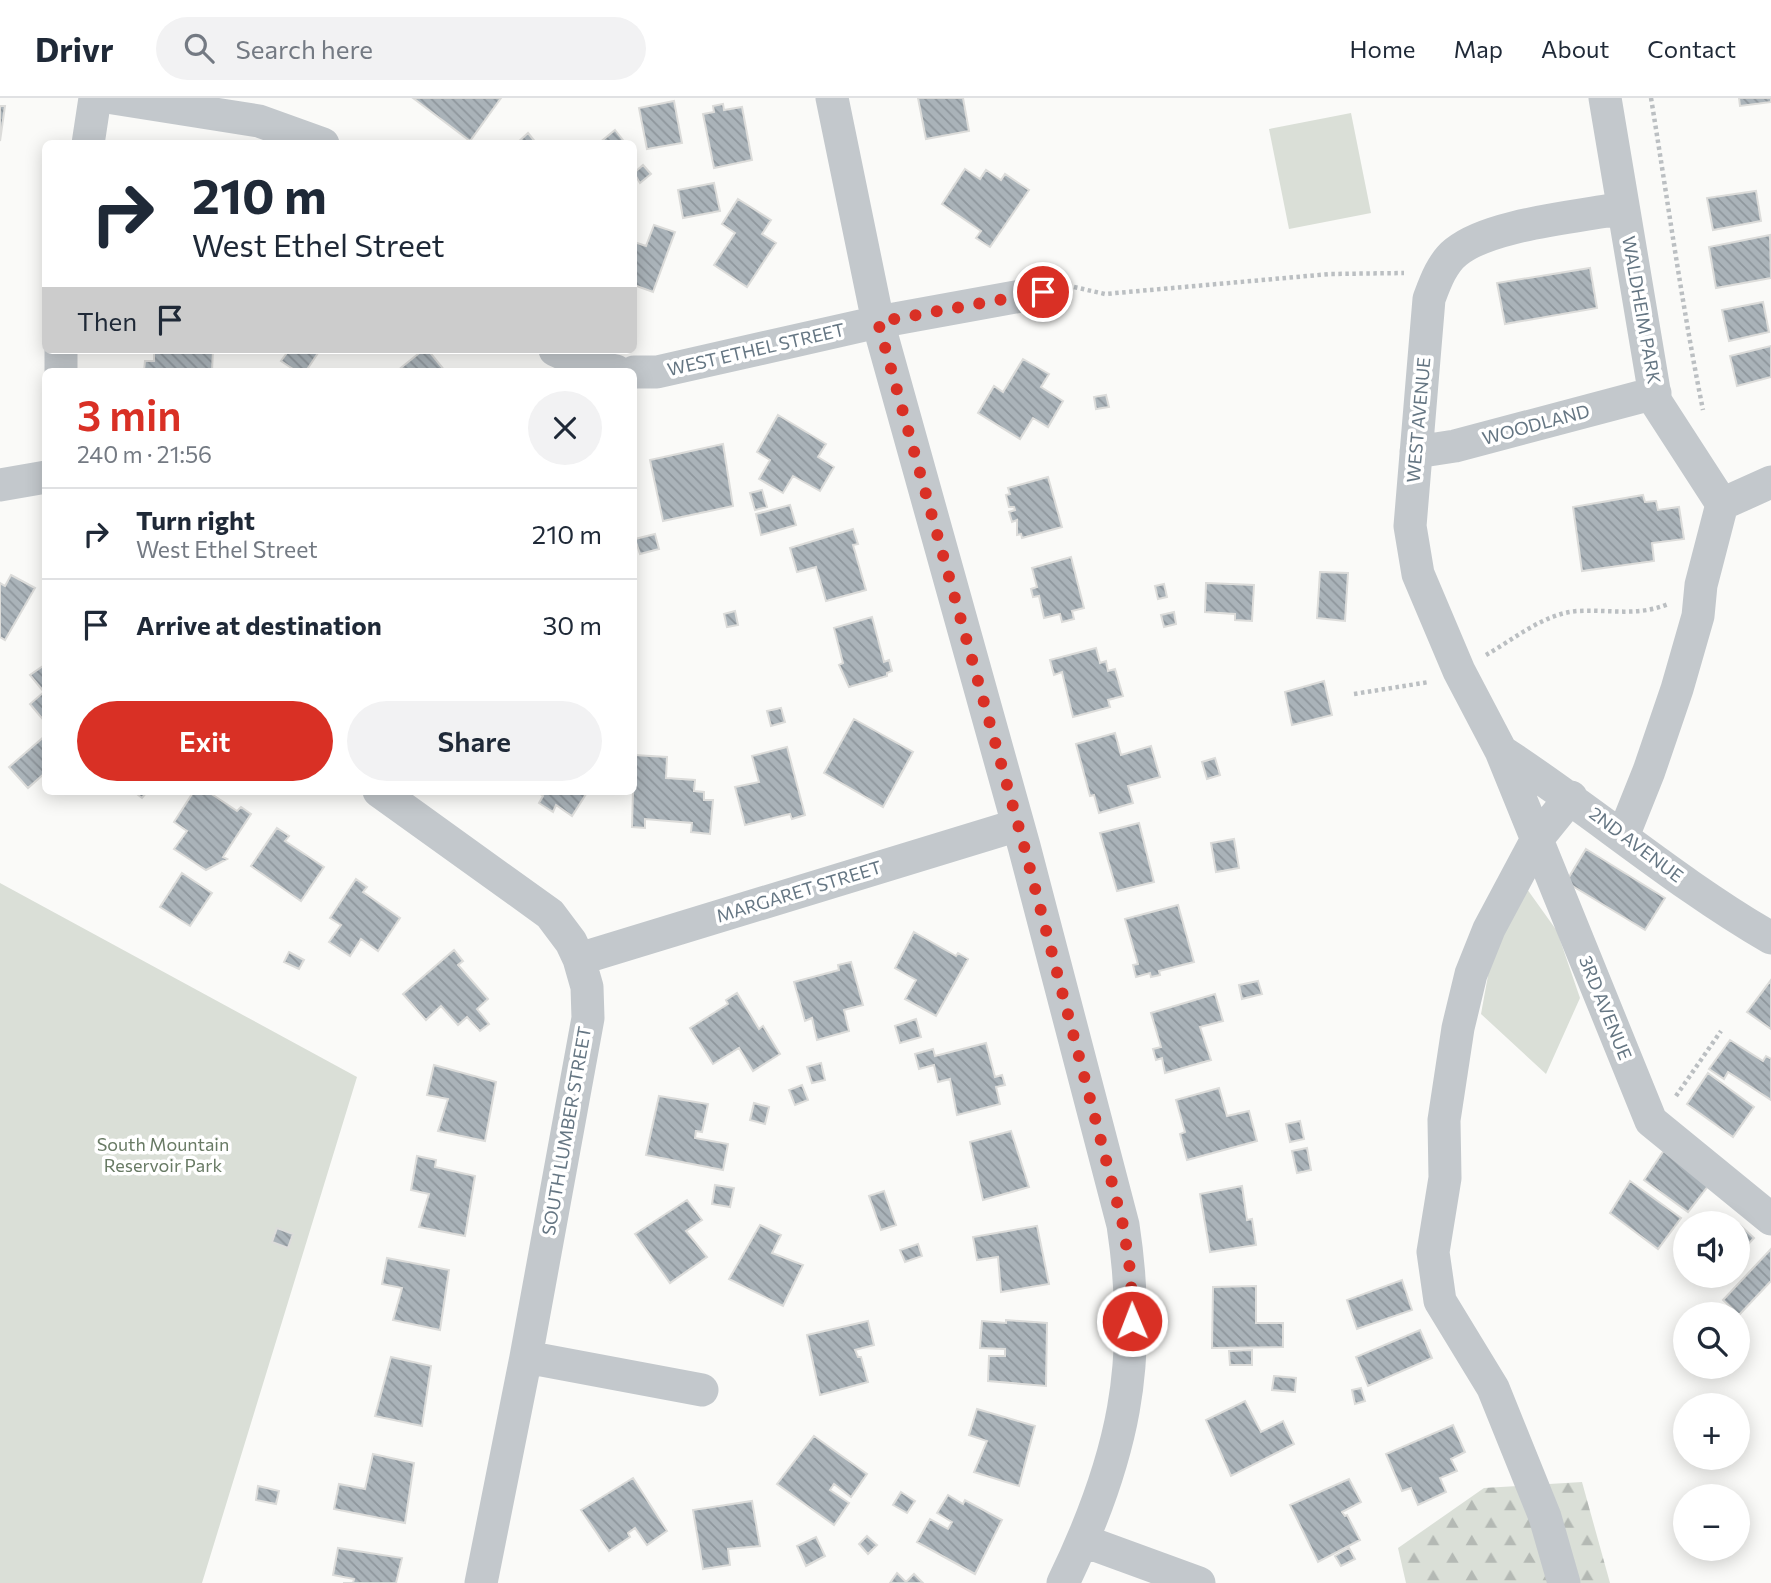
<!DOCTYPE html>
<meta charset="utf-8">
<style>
body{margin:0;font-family:Commissioner,sans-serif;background:#f2f2f3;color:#1f2937;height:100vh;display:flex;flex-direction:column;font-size:26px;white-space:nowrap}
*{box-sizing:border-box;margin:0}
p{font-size:23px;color:#747a83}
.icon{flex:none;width:38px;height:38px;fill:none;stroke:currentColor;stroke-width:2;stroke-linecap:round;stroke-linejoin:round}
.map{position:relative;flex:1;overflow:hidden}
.panel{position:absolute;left:42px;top:270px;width:595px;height:427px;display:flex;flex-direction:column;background:#fff;border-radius:10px;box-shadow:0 4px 18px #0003}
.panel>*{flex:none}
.top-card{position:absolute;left:42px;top:42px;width:595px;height:214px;border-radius:10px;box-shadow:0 4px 18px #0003;background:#fff;color:#1f2937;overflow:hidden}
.controls{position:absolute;left:1673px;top:1113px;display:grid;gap:14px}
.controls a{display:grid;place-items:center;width:77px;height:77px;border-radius:50%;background:#fff;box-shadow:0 4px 18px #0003;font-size:35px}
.pin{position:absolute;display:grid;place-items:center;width:60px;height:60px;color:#fff;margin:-30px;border:4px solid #fff;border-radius:50%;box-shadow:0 2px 7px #0007}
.me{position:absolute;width:77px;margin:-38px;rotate:359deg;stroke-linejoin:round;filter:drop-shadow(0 0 5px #0008)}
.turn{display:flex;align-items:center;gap:24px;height:147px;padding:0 35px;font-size:32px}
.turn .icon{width:91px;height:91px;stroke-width:2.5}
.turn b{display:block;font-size:49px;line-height:60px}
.then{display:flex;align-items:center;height:66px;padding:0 35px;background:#0003;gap:14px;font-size:26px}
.round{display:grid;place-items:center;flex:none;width:74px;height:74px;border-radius:37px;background:#f2f2f3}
.headline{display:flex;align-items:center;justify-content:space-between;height:119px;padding:0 35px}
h1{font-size:42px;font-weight:600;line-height:52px;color:#d93025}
.button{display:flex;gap:14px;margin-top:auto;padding:14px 35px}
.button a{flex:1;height:80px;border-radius:42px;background:#d93025;color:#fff;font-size:28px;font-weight:600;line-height:80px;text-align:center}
.button a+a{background:#f2f2f3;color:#1f2937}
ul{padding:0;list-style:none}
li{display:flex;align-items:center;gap:21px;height:91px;padding:0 35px;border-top:2px solid #e0e1e3}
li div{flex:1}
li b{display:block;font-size:26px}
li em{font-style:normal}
header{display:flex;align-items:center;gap:42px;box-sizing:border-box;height:98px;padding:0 35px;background:#fff;border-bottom:2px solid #e0e1e3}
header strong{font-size:33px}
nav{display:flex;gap:38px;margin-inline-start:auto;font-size:24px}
.search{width:490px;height:63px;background:#f2f2f3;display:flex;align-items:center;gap:18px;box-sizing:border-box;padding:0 24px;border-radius:38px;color:#747a83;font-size:26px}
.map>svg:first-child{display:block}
</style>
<header>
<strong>Drivr</strong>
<div class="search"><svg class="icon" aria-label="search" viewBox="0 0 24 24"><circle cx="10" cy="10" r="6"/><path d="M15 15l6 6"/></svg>Search here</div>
<nav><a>Home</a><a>Map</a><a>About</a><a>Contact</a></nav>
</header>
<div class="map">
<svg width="1771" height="1485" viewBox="0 0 1771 1485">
<defs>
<pattern id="forest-firs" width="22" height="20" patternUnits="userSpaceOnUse" patternTransform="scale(1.75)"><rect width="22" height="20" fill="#dadfd7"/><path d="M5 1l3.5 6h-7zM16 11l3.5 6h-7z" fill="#b4b9b4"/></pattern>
<pattern id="building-back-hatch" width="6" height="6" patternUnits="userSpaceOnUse" patternTransform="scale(1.75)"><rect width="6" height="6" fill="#aab3b9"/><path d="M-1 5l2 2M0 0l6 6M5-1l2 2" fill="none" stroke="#8e969c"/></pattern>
</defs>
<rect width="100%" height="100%" fill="#fafaf8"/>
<path fill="url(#forest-firs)" d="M1582,1384l28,101h-204l-8,-35 86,-60z"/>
<path fill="#dadfd7" d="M1351,15l20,100 -82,16 -20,-100z
M0,785l357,194 -155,506h-202z
M1527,791l30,42 23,67 -34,76 -65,-60 12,-66z"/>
<path fill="url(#building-back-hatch)" stroke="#dcdcda" stroke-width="2" d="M413,0h88l-31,43z
M918,0h45l6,33 -43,8z
M1739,0h32v4l-31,4z
M674,3l8,42 -35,6 -8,-41z
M723,6l1,6 18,-3 10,53 -38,8 -11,-54 11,-2 -1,-6z
M0,8h5l-5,35z
M615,32l11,14h-28z
M528,35l9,11h-21z
M643,67l8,9 -11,9 -6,-10z
M965,71l15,10 6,-9 15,10 4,-6 24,16 -39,57 -14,-9 5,-7 -39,-27z
M714,85l6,28 -37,7 -5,-28z
M1756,93l5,30 -48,9 -6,-32z
M738,101l33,21 -9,14 14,9 -29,44 -33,-22 21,-32 -13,-9z
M654,127l21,7 -22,60 -19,-7v-43l12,4z
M1770,137l1,43 -55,10 -7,-41z
M1590,170l7,40 -92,16 -8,-41z
M1763,204l6,30 -40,9 -7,-31z
M1771,248v31l-34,9 -7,-30z
M154,252h59l-1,21h-68l1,-10h9z
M289,252h31l-14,21h-10l-15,-10z
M423,252h5l17,21h-48z
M1023,261l26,15 -8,13 22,14 -15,26 -15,-9 -13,21 -42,-26 16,-27 9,6z
M1106,297l3,12 -13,2 -2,-12z
M778,317l48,29 -8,13 16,10 -14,24 -27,-15 -10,17 -24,-14 11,-19 -13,-8z
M723,346l10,62 -70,15 -13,-61z
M1048,379l14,50 -40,11 -1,-4 -4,1v-15l-5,2 -3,-10 6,-2 -1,-3h-5l-3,-12 4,-1 -2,-6z
M762,392l5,17 -12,3 -5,-17z
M1643,397l2,7 11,-1 2,9 21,-3 5,32 -32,4 2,18 -72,10 -9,-64z
M790,407l6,20 -35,10 -5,-21z
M853,431l5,15 -5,1 13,45 -40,11 -10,-34 -19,5 -7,-24z
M655,436l4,15 -19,5 -5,-15z
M1071,459l13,51 -12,3 2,8 -12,3 -2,-8 -16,4 -5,-22 -6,1 -2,-8 6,-2 -5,-19z
M1320,474l28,1 -3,48 -28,-3z
M11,477l24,13 -30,52 -5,-3v-54l5,3z
M1206,485l48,2 -2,36 -17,-1v-6l-30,-2z
M1164,486l3,13 -9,2 -3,-13z
M735,513l3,14 -11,2 -3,-13z
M1174,514l2,12 -12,3 -3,-12z
M872,519l12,45 5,-2 3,11 -5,2v3l-38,11 -10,-22 4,-2 -9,-35z
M1096,550l4,15 6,-2 2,10 7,-2 8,27 -15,4 2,7 -37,10 -11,-45 -8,3 -4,-15z
M46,566v59l-16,-19 14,-12 -14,-17z
M1324,583l8,34 -40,10 -7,-33z
M781,610l4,14 -14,4 -4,-15z
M854,621l59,33 -30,55 -59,-34z
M1115,635l6,22 30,-9 9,31 -32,9 5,17 -34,10 -5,-18 -4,1 -14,-52z
M46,637v37l-18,16 -19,-21z
M787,649l18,68 -13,4 -2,-5 -45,11 -10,-38 24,-5 -7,-26z
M634,657l33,2 -1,21 29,2 -1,11 10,1v8h9l-3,34 -19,-2 1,-9 -47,-4v9l-13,-1z
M1215,660l5,17 -13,4 -5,-17z
M133,693h15l-6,7z
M194,693h13l30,20 4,-4 10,7 -28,43 4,2 -21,11 -32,-21 13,-18 -13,-9z
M536,693h52l-16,25 -16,-11 -3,7 -14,-9 4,-7z
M1139,725l15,59 -37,9 -17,-58z
M277,730l12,8 -4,5 39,26 -23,34 -50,-35z
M1234,741l5,29 -23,4 -5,-29z
M1586,751l79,49 -20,32 -79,-48z
M182,775l30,20 -22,33 -30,-19z
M356,781l11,8 -4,5 37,26 -22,33 -17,-12 -11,17 -21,-14 12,-17 -11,-7z
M1178,807l16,57 -35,9 1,4 -9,2 -1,-4 -14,4 -3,-12 5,-1 -13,-45z
M914,834l42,24 2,-3 10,6 -32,57 -31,-17 11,-19 -21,-12z
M454,852l9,11 -5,4 30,34 -11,10 12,15 -9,7 -13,-14 -9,8 -17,-19 -15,14 -23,-26z
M289,854l15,8 -5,9 -15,-7z
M851,864l12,43 -19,5 5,21 -32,9 -5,-22 -7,3 -11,-39 45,-12 -1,-5z
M1771,882v49l-24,-17z
M1258,883l4,13 -20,5 -3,-14z
M737,895l22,36 4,-3 17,28 -27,17 -14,-23 -26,16 -23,-36 38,-24 -2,-4z
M1215,896l8,27 -23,6 11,33 -46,13 -3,-15 -6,2 -3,-11 8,-2 -10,-34z
M916,921l5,18 -21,6 -5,-17z
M1730,942l33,21 3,-5 5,3v41l-43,-28 -4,7 -15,-10z
M986,945l9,34 7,-2 3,10 -9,2 4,17 -43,11 -7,-36 -12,3 -4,-17 -15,4 -4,-15 18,-5 2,7z
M821,965l4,17 -13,3 -5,-16z
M434,967l62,17 -11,59 -47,-10 10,-32 -21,-4z
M1708,975l46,34 -21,30 -46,-33z
M802,987l6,15 -13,5 -6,-15z
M1219,990l8,28 22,-5 8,30 -70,19 -7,-26 5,-2 -9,-32z
M659,998l49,8 -6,28 -6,-1 -1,7 33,6 -5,26 -77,-15z
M754,1005l15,4 -4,17 -15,-4z
M1300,1023l4,18 -14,3 -4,-18z
M1011,1033l18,56 -46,13 -13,-58z
M1669,1045l46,34 -27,35 -44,-32z
M1307,1050l4,22 -14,3 -5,-22z
M417,1058l19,4 -1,7 40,9 -10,60 -46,-9 10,-33 -18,-4z
M1630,1083l51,37 -23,31 -48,-36z
M715,1087l19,3 -4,19 -18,-3z
M1242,1088l5,34 5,-1 4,26 -46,7 -10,-58z
M884,1093l12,34 -15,5 -12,-34z
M687,1102l15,20 -16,11 21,26 -37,26 -35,-49z
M760,1127l21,10 -9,18 31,12 -20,41 -54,-27z
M1740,1127l14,13 -16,17v-28z
M1037,1128l12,58 -48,8 -3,-35 -21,3 -4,-23z
M277,1130l16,6 -5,14 -16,-6z
M918,1146l4,12 -17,6 -5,-12z
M1771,1151v32l-32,34 -16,-15z
M387,1160l62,12 -9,60 -47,-10 9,-32 -20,-4z
M1699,1178h17l-9,9z
M1402,1182l10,30 -55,19 -10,-29z
M1256,1188v37h27v24l-71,1 1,-61z
M1006,1222l41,3 -1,63 -58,-5 1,-25h16v-7l-25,-1 2,-27 24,2z
M868,1223l6,24 -19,5 3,7h3l7,25 -48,13 -13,-60z
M1420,1232l12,28 -64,28 -12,-29z
M1252,1252v15h-22l-1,-14z
M391,1259l40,9 -9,60 -47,-10z
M1274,1278l22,2 -1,14 -23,-2z
M1361,1290l4,13 -10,3 -3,-14z
M1245,1303l16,31 22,-11 11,23 -63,32 -25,-56z
M977,1311l58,17 -16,60 -45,-14 13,-31 -18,-6z
M1453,1327l12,27 -14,7 6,12 -17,7 6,14 -28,13 -7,-17 -9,3 -16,-37z
M814,1338l53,38 -16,23 -17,-13 -4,6 19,13 -15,22 -57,-41z
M373,1356l41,9 -9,60 -71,-14 5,-25 26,5z
M633,1380l34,53 -20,14 -12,-17 -7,5 2,4 -21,14 -28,-41z
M1349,1381l12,23 -19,10 3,4 2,-1 13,25 -42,22 -28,-57z
M258,1388l21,5 -3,13 -20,-4z
M901,1394l14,9 -8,12 -14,-8z
M948,1397l15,9 2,-4 37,20 -27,54 -58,-32 13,-23 18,10 4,-7 -15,-9z
M752,1403l8,45 -32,3 2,16 -27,4 -10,-59z
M867,1438l10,9 -9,9 -9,-10z
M816,1439l9,19 -19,10 -9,-20z
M338,1450l64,10 -6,25h-53h10l1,-4 -21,-4z
M1349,1450l6,11 -14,7 -6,-10z
M897,1475l9,9 8,-8 9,9h-33z"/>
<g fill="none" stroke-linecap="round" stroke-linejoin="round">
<path stroke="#bbbfc2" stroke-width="4.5" stroke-dasharray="3.5 3.5" stroke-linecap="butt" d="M1651,0c17,104 31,208 52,312
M1074,189l31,7 225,-20 74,-1
M1486,557c28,-16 59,-42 92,-44 31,-2 59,6 90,-7
M1354,596l75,-12
M1676,998l45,-65"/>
<path stroke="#c3c8cc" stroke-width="33" d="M113,0l146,23 64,23
M832,0l46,224 146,524 99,379c21,138 0,234 -60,358
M1605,0l51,304 66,102
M88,46l7,-46
M1623,110c-45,9 -133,16 -167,44 -14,11 -21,31 -27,47l-19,227 8,48 41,97 42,80 150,370 120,98
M61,252v21
M555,252l35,16 26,5
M634,274h23l221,-50 165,-30
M1416,354l39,-6 200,-53
M0,387l46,-8
M1722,406l49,-22
M1501,653c92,60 175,132 270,187
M379,693l171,123 21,28 8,17 8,28 1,31 -62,339 -45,226
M1623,738l26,-65 28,-82 21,-73 3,-31 21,-81
M579,861l439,-134
M526,1259l176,33
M1084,1443l115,42
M1564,1485l-19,-66 -52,-129 -53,-87 -7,-49 12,-74 -1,-58 14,-92 13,-54 18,-45 48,-90 34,-42"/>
</g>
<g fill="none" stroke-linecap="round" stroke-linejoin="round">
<path stroke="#d93025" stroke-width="12" stroke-dasharray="0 21.6" d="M1043,194l-165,30 146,524 99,379 8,51 1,45"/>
</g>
<g text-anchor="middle" stroke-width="7" stroke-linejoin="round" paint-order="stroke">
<g font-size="18" fill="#657683" stroke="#fff">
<text transform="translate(1641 212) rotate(80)" y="6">WALDHEIM PARK</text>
<text transform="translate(756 252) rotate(-13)" y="6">WEST ETHEL STREET</text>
<text transform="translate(1419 322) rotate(-85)" y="6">WEST AVENUE</text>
<text transform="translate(1536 327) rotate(-15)" y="6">WOODLAND</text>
<text transform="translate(1636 747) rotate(37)" y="6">2ND AVENUE</text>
<text transform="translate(799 794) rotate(-17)" y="6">MARGARET STREET</text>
<text transform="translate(1605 910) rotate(68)" y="6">3RD AVENUE</text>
<text transform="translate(567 1033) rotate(-80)" y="6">SOUTH LUMBER STREET</text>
</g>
<g font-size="18" fill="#687a64" stroke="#fff">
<text x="163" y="1053">South Mountain<tspan x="163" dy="21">Reservoir Park</tspan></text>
</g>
</g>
</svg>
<div class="controls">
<a><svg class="icon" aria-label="sound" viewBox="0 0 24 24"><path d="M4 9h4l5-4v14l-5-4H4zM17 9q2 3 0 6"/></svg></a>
<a><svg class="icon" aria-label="search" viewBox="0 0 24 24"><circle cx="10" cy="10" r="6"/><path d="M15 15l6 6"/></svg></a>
<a>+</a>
<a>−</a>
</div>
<div class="pin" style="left:1043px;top:194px;background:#d93025"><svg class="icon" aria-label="arrive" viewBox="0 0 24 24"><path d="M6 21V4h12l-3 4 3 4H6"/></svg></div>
<svg class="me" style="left:1132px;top:1223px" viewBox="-20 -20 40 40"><circle r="17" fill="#d93025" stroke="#fff" stroke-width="3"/><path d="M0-11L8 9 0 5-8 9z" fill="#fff"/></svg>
<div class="top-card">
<div class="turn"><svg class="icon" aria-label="right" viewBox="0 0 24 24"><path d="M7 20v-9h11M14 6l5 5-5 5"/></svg><div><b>210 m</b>West Ethel Street</div></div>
<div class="then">Then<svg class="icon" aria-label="arrive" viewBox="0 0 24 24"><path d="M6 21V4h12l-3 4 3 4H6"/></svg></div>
</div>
<section class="panel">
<div class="headline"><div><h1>3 min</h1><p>240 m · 21:56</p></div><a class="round"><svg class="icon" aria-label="close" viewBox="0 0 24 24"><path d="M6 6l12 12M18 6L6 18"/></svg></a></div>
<ul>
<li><svg class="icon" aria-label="right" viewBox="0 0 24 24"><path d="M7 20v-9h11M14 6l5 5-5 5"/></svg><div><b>Turn right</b><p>West Ethel Street</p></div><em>210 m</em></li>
<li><svg class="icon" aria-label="arrive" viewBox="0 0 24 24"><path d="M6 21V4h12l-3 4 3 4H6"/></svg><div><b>Arrive at destination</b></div><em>30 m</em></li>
</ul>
<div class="button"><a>Exit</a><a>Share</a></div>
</section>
</div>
